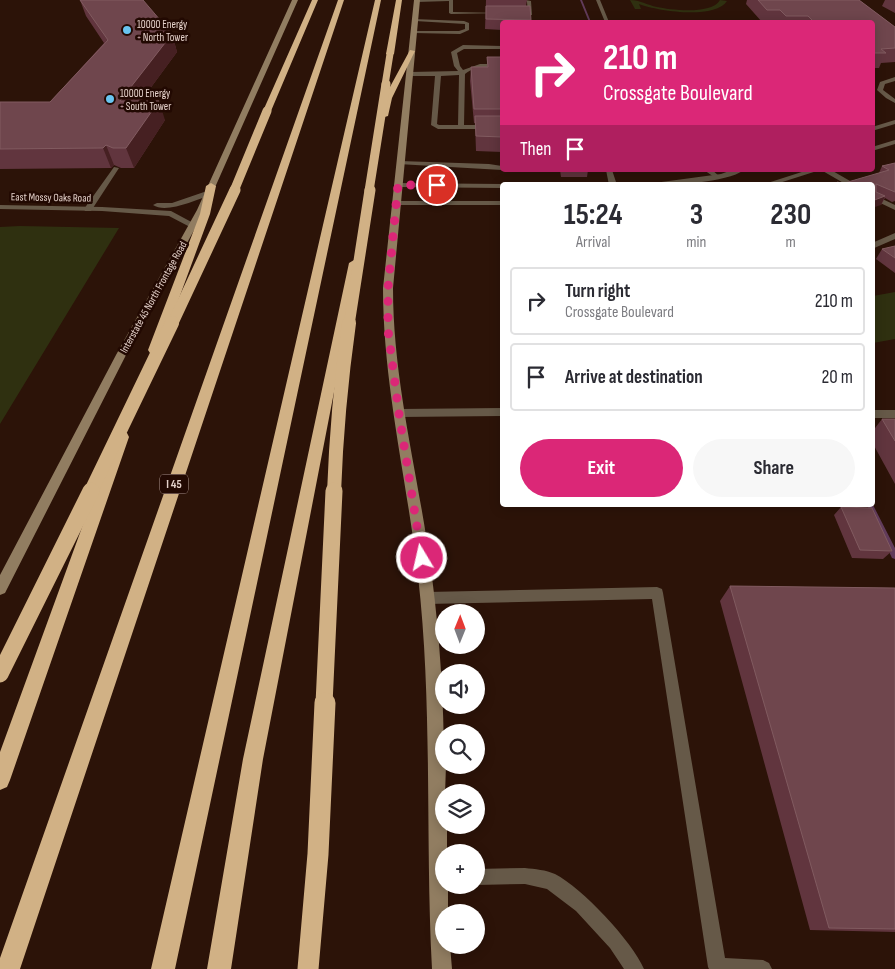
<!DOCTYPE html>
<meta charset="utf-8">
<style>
body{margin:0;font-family:"Sofia Sans Condensed",sans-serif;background:#f7f7f7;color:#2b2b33;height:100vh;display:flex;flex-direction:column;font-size:19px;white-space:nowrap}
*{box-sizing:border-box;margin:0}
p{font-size:16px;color:#7c7c81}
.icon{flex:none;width:28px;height:28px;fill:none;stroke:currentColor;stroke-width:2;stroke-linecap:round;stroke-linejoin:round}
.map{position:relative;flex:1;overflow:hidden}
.details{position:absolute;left:500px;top:182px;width:375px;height:325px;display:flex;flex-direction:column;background:#fff;border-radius:5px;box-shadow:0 2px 12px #0003}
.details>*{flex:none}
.hud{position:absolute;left:500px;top:20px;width:375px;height:152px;border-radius:5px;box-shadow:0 2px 12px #0003;background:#db2777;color:#fff;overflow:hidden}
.needle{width:32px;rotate:1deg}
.tools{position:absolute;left:435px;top:604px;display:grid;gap:10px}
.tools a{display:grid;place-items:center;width:50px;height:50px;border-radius:50%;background:#fff;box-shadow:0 2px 12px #0003;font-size:25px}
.pin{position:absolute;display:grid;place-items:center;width:42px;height:42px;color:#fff;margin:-21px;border:2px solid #fff;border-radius:50%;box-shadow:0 1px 5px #0007}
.me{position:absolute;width:55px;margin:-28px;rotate:351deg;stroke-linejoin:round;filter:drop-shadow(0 0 4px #0008)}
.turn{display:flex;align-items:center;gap:18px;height:105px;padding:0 20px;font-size:22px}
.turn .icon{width:65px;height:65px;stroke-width:2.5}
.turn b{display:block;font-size:35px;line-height:42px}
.then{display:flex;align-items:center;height:48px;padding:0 20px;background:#0003;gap:10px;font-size:19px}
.eta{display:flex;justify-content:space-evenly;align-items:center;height:85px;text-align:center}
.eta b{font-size:30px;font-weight:700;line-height:35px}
.cta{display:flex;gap:10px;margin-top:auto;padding:10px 20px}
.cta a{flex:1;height:58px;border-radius:30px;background:#db2777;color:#fff;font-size:20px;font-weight:700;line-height:58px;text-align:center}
.cta a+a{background:#f7f7f7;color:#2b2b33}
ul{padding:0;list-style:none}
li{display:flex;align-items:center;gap:15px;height:68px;margin:0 10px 8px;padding:0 10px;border:2px solid #e1e1e2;border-radius:5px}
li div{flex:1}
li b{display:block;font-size:19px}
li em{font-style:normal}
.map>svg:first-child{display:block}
</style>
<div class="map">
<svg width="895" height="969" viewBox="0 0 895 969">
<rect width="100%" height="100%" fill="#2c1308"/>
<path fill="#2f3010" d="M630,0c10,0 17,5 27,7 14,3 55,8 63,-7l7,1c-12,19 -70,10 -88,3l2,5h-6z
M20,226l99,2 -119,196v-197z
M895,292v47l-22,4v-47z"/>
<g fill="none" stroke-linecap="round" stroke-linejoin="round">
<path fill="#613b5a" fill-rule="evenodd" d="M580,0h2l9,22h-2z
M872,503l23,45v11l-3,-1 -25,-53h5z"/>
<path fill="#665948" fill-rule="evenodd" d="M415,0h38v12l50,1 -52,1 -2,-1v-12l-32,1z
M525,0l6,1 1,14 -12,-1 8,-1 -1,-11z
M596,0h4l9,22h-4z
M413,19l51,2 5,2v7l-9,4 -46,-1 -2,-2h47l6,-2v-5l-50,-3z
M463,45l39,1v3h-38l-7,4 3,13 3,4 17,-6h22v4c-12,0 -27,-3 -37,6l-1,51h38v4h-64l-7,-4 4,-49h-25l-3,-2 3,-2 48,-1 -4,-5 -3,-14zM459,75l-1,50h-19l-2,-1 4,-48z
M895,77v4l-10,3 -2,6 12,9v4l-9,-5 -9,-8 3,-8z
M400,161l89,3 13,2v4l-104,-6v-2z
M114,167l5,1 -28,43h-6l-1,-2z
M606,170h6l5,15h-8z
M704,170h8l7,6 -5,1z
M502,408v8l-103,1 -5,-4 5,-4z
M872,410h23v8h-23z
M657,587l5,2 1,4 62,365 38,2 6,3 3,6h-63l-1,-2 -56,-368 -225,5 -5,-2 -1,-4 1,-4 5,-2z
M525,868c10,1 21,2 30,6 27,14 77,67 89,95h-20l-14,-21 -34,-37 -29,-22 -22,-5 -49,1h-1l1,-16z"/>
<path fill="#665948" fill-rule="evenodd" d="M821,170h10l26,15h-10z
M872,194l23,11v5l-23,-11z
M895,233v6l-23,10v-6z"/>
<path fill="#665948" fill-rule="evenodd" d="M895,120v4l-23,7v-4z
M895,140v4l-23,7v-4z
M732,170h12c-18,13 -72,15 -94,15l4,-2 67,-9z
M808,170h12l-47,15h-12z
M395,183l107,1 3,1h-3v3l-104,-1 -4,-2z
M207,191l4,2 -1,2c-14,5 -44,19 -57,10l4,-2h15z
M393,201h109v4h-106l-4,-2z
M0,205l102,2 69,4 26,14 -7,2 -21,-11 -67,-5 -102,-2z"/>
<path fill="#917d61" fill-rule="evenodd" d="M292,0h6l-93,210 -79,145 -121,238 -5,2v-20l116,-220 81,-145z
M414,0h6l-27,288c0,98 27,192 39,289 8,62 12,127 12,188h2l-2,60h3v27h-3v33h4v27h-4v33h6l2,24h-20c-7,-131 1,-262 -14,-393 -11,-96 -35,-191 -35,-288z"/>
<path fill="#d1b185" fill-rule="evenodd" d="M312,0h6l-47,111 -7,2 -1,-2z
M338,0h6l-324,969h-20v-11z
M375,0h6l-206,969h-24z
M396,0h6l-8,54 -4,2 -4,-2z
M410,50l5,1 -23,47 -4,18 -7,2 3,-20z
M211,183l5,3 -6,28 -50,136 -2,3h-8l-2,-3 52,-136 6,-28z
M354,260l5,3 -96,496 -32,210h-24l36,-210 106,-496z
M122,432l5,1 2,4 -119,343 -3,7 -7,3v-38l115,-315 2,-4z"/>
<path stroke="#d1b185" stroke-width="7" d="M385,85l5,-31"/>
<path stroke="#d1b185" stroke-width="9" d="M234,191l33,-80
M369,191l17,-107"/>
<path stroke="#d1b185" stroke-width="11" d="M172,325l63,-135
M349,325l21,-135"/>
<path stroke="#d1b185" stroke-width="14" d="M90,493l82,-170
M334,493c2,-57 7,-113 15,-170"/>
<path stroke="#d1b185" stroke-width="17" d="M0,674l91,-183
M324,704l10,-213"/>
<path stroke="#d1b185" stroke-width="21" d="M308,969l10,-115 7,-151"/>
</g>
<path fill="#61353e" d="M80,0l92,34 5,18 -36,49 24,19 -31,48h-13l-7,-3 -3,3 -111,1v-67h50l54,-59 -18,-27z
M486,0h41l-1,6 5,14v2h-29v8l-17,-1z
M747,0h112l36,27v35l-14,1 -2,5h-7v-46h-110l-16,-18z
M885,0h10v13l-13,-7z
M487,57h15v95l-26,-1 -1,-28h-1l-4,-42 1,-14h16z
M895,163v38l-3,1 -7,-4 -4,7 -40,-21 38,-11 3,-7z
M560,170h28l-1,7h-26z
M895,246v27l-19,-14 6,-10z
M882,419h13v65l-23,-42v-10z
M841,507l51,44 -9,8 -31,-1 -18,-43z
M730,586l165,2v344l-85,-2 -90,-329z"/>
<path fill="#462022" d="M172,34l5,18 -50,68 -7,-19z
M159,101l6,19 -31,48 -8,-20z
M106,145l8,20 -3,3 -8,-20z
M885,196l-4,9 -9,3v-7z"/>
<path fill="#6f464d" stroke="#815b60" d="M80,0h63l29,34 -52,67h39l-33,47h-13l-7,-3 -3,3 -103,1v-47h50l58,-62z
M758,0h101l36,27v21l-14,1 5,4h-14v-31h-58l-6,-6h-22l-6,-6h-13z
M486,6h44l1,14 -45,-1z
M487,57h15v52h-28l-3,-42h17z
M475,116h27v21l-26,-1z
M895,163v29l-19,-8v8l9,4 -13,5v-16h-43l9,-3 3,2 48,-14 -7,-4z
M895,246v12l-13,-9z
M882,419h13v22z
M841,507l31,1 20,43 -32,-1z
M730,586l165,2v341l-66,-1z"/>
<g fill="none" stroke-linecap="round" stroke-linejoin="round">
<path stroke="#db2777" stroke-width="9" stroke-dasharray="0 16.2" d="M422,558l-23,-144 -11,-84v-42l10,-103h39"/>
</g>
<g fill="#68c4f0" stroke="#220902" stroke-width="2">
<circle cx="127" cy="30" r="5"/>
<circle cx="110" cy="99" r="5"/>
</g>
<g text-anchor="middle" stroke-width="5" stroke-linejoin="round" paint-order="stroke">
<g font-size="11" fill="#e4d1ca" stroke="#220902" text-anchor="start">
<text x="137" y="28">10000 Energy<tspan x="137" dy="13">- North Tower</tspan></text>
<text x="120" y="97">10000 Energy<tspan x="120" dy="13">- South Tower</tspan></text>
</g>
<g font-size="11" fill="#e4d1ca" stroke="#220902">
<text transform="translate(51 197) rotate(1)" y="4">East Mossy Oaks Road</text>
<text transform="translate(153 297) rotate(-61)" y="4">Interstate 45 North Frontage Road</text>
</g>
<rect fill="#220902" stroke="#aa958e" stroke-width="1" x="160" y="474.5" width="28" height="19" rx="4"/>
<g font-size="12" font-weight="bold" fill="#e4d1ca">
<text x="174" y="488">I 45</text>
</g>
</g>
</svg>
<div class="tools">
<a><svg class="needle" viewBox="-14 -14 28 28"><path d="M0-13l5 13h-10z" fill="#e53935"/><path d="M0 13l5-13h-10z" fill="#7c7c81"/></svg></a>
<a><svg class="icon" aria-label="sound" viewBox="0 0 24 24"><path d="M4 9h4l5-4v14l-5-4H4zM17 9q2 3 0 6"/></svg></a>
<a><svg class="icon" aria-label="search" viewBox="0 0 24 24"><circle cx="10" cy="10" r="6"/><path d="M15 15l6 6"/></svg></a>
<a><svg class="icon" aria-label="layers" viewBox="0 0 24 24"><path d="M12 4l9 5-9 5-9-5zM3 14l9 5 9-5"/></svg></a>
<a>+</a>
<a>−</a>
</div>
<div class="pin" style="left:437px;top:185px;background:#d93025"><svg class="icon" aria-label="arrive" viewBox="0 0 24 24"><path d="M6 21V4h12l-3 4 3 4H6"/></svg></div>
<svg class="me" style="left:422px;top:558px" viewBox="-20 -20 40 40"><circle r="17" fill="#db2777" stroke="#fff" stroke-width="3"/><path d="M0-11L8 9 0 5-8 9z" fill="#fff"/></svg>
<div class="hud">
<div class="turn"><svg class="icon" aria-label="right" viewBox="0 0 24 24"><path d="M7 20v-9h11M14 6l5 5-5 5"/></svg><div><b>210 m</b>Crossgate Boulevard</div></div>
<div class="then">Then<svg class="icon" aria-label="arrive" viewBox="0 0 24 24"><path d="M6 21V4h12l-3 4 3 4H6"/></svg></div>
</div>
<section class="details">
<div class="eta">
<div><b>15:24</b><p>Arrival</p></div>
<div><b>3</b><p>min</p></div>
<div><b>230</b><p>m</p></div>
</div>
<ul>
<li><svg class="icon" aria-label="right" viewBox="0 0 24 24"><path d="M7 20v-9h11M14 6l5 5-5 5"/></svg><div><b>Turn right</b><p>Crossgate Boulevard</p></div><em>210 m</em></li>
<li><svg class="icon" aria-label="arrive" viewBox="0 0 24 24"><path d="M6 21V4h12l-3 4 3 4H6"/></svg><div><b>Arrive at destination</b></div><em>20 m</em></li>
</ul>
<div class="cta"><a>Exit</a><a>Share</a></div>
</section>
</div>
